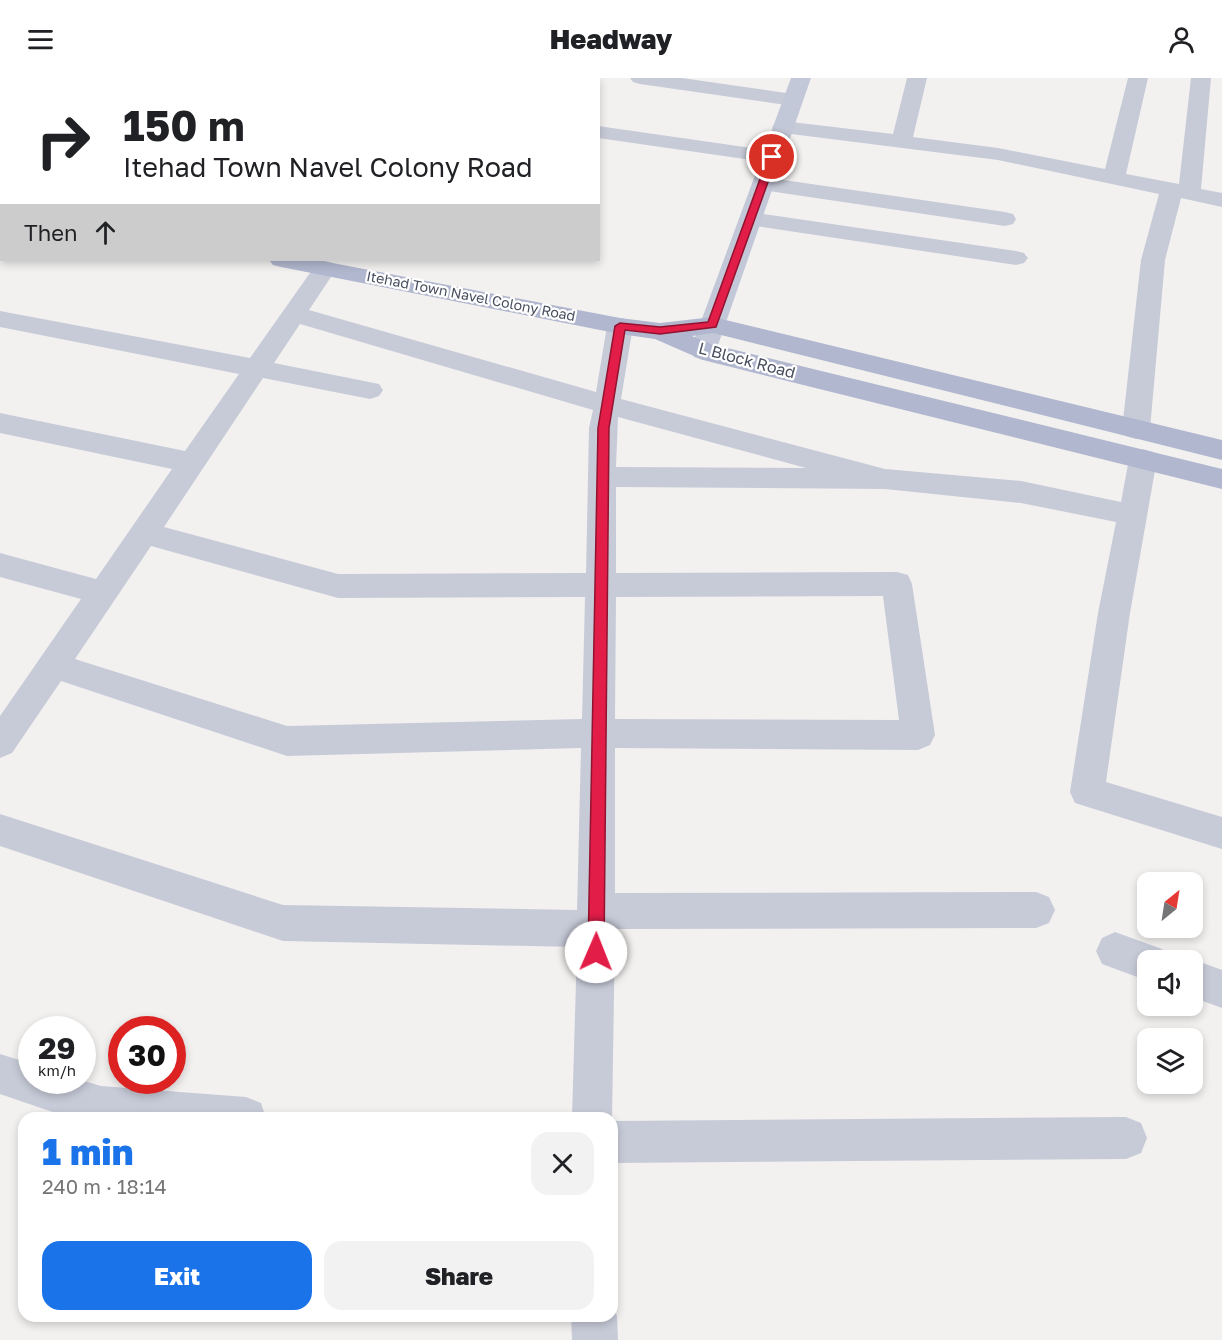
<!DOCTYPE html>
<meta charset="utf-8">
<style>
body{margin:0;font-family:"Golos Text",sans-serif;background:#f2f2f2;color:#202124;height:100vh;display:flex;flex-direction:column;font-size:22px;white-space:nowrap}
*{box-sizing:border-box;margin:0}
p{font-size:20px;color:#757577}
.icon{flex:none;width:33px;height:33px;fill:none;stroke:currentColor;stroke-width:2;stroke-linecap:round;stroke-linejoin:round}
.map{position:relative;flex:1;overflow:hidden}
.details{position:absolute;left:18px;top:1034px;width:600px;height:210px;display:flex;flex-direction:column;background:#fff;border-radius:18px;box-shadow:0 3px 9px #0003}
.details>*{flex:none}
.guide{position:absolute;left:0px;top:0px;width:600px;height:183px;box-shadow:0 3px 9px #0003;background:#fff;color:#202124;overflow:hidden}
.needle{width:39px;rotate:30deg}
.buttons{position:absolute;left:1137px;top:794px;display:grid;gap:12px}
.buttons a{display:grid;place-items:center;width:66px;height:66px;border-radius:12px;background:#fff;box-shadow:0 3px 9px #0003;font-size:30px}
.speed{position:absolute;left:18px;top:938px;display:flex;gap:12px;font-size:30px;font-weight:700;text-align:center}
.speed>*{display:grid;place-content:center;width:78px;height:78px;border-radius:50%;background:#fff;box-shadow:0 3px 9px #0003;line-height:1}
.speed small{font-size:15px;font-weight:400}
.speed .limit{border:9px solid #d22;background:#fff;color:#111}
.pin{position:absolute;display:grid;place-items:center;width:51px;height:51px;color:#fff;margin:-26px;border:3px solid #fff;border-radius:50%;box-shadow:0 2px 6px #0007}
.me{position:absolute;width:66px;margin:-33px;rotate:1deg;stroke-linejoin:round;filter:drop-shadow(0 0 4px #0008)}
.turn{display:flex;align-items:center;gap:21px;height:126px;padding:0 24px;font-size:27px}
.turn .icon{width:78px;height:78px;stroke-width:2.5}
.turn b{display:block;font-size:42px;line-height:51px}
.then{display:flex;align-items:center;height:57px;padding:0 24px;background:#0003;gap:12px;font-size:22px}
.round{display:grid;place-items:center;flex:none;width:63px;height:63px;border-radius:18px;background:#f2f2f2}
.summary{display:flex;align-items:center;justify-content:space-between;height:102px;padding:0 24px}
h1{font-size:36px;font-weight:800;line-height:45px;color:#1a73e8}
.primary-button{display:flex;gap:12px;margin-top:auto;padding:12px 24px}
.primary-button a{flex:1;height:69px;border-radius:18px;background:#1a73e8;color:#fff;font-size:24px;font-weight:800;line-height:69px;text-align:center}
.primary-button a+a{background:#f2f2f2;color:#202124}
header{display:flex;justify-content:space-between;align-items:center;height:78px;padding:0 24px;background:#fff;font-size:27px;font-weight:800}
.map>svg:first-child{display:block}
</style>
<header><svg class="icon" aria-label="menu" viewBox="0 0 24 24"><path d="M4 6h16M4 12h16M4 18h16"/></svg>Headway<svg class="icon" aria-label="person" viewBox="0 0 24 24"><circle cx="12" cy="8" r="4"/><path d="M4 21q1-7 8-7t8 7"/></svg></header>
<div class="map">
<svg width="1222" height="1262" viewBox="0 0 1222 1262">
<rect width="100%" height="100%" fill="#f3f1f0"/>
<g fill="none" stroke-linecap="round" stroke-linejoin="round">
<path fill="#c7cbd8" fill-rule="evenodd" d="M210,0h29l1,2h-29z
M413,0h20l-21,2z
M630,0h52l111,16 7,2 3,4 -3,4 -7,2 -153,-22 -7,-2z
M907,0h20l-14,59 85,11 107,21 23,-91h20l-22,96 53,10 12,-106h20l-10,111 21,4v14l-41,-9 -16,62 -15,169 -4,7 -10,3 -10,-3 -4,-7 19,-169 18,-66 -161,-34 -215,-27 -7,-2 -4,-4 4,-4 7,-2 110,13z
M0,25h2v12h-2z
M598,48l174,25 8,1 3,5 -3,5 -8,1 -174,-25z
M763,99l242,35 8,2 3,5 -3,5 -8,2 -250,-37 -3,-5 3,-5z
M750,134l266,39 8,2 4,5 -4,5 -8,2 -274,-41 -3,-5 3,-5z
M325,183l8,2 4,5 -28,42 287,82 11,-66 4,-6 9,-2 9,2 4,6 -12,73 264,70 136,12 100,21 8,-43 4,-7 10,-3 10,3 4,7 -27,154 -24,169 116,35v32l-147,-46 -5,-11 28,-179 18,-91 -95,-19 -136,-14 -269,-2v86l281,-1 11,3 4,9 23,151 -5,10 -12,5 -303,-2v145l421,-1 13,5 6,13 -6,13 -13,5 -421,1 -3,192 514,-4 15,6 6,15 -6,15 -15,6 -514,4v-45h-40l5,-171 -294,-6 -283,-95v-32l283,91 294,5 4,-162 -294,8 -226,-75 -49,72 -12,5v-42l81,-117 -81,-22v-24l96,26 76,-110 -172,-36v-20l185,38 54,-77 -239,-47v-16l250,47 67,-95zM300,246l293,86 -4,18 -3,145 -248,1 -174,-47 99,-149 107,21 9,-3 4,-6 -4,-6 -105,-21zM618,339l188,51 -190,-1zM151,468l187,52 247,-1 -3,122 -295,7 -212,-67zM883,518l16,124 -284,-1 1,-122z
M1115,854l47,17 4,11h-18v21l-46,-17 -6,-13 6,-13z
M1192,881l30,11v38l-30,-11v-37h-3z
M0,976l32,10v16h49l20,6 145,11 15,6 5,15h-196l-70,-24z
M612,1227l5,11 1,24h-46l-1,-24h41z"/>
<path fill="#c3c8d8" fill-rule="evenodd" d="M169,0h21l-22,2z
M791,0h20l-95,273 -4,6 -9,3 -9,-3 -4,-6z
M0,161h2l-2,15z"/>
<path fill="#b1b7ce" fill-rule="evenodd" d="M0,124h2v14h-2z
M269,182h48l303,58 40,5 53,-6 509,123v20l-509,-127 -21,3 19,8 511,125v20l-519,-129 -48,-21 -35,-5 -339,-67 -8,-2z"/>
</g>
<path fill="#e11d48" stroke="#92132f" stroke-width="1.5" d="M772,76l5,3 -61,170 -56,7 -35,-4 -16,98 -5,524 -3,6 -5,2 -6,-2 -2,-6 10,-524 17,-102 5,-3 40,4 48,-5 60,-165z"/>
<g text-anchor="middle" stroke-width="4.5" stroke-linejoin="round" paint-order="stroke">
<g font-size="14" fill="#484e5e" stroke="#fff">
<text transform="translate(471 218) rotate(11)" y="5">Itehad Town Navel Colony Road</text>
</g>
<g font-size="16" fill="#484e5e" stroke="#fff">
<text transform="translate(747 282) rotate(15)" y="6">L Block Road</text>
</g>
</g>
</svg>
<div class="buttons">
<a><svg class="needle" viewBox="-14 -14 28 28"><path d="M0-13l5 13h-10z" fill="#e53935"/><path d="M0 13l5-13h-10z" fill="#757577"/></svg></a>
<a><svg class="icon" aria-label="sound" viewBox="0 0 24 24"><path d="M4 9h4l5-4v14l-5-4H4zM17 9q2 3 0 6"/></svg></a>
<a><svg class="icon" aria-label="layers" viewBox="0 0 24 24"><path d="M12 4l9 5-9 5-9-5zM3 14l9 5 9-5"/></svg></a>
</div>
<div class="speed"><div>29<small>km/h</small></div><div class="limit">30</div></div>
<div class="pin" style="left:772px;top:79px;background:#d93025"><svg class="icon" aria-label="arrive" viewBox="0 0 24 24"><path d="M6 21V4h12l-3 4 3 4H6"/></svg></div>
<svg class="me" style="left:596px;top:874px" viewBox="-20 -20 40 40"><circle r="19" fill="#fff"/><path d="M0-13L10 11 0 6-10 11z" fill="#e11d48"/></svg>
<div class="guide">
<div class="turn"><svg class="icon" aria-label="right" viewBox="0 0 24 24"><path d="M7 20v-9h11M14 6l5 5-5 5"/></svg><div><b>150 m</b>Itehad Town Navel Colony Road</div></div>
<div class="then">Then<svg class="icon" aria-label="ahead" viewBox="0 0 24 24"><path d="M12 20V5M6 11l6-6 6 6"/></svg></div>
</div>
<section class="details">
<div class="summary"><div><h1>1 min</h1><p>240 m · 18:14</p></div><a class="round"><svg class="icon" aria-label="close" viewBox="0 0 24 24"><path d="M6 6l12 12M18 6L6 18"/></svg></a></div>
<div class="primary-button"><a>Exit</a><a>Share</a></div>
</section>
</div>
